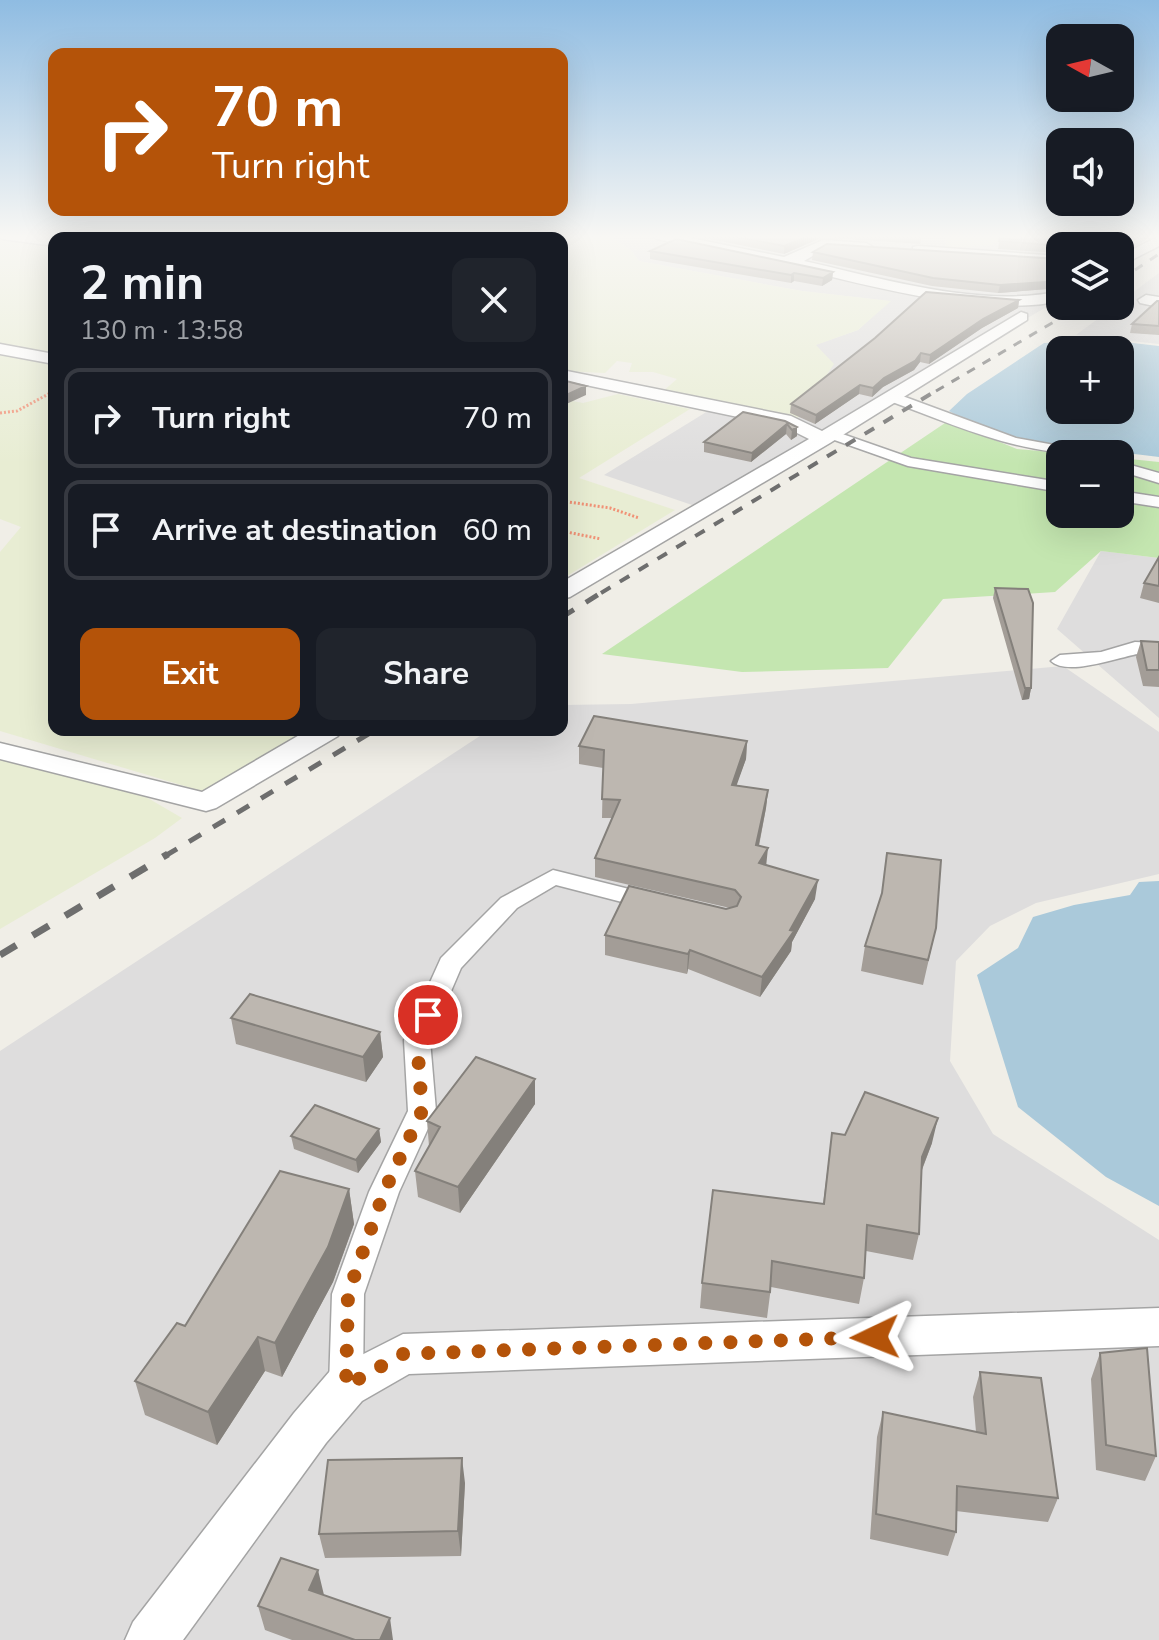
<!DOCTYPE html>
<meta charset="utf-8">
<style>
body{margin:0;font-family:"Nunito Sans",sans-serif;background:#20242c;color:#f1f3f6;height:100vh;display:flex;flex-direction:column;font-size:30px;white-space:nowrap}
*{box-sizing:border-box;margin:0}
p{font-size:26px;color:#9ea1a6}
.icon{flex:none;width:44px;height:44px;fill:none;stroke:currentColor;stroke-width:2;stroke-linecap:round;stroke-linejoin:round}
.map{position:relative;flex:1;overflow:hidden}
.drawer{position:absolute;left:48px;top:232px;width:520px;height:504px;display:flex;flex-direction:column;background:#171b24;border-radius:16px;box-shadow:0 8px 32px #0002}
.drawer>*{flex:none}
.top-card{position:absolute;left:48px;top:48px;width:520px;height:168px;border-radius:16px;box-shadow:0 8px 32px #0002;background:#b45309;color:#fff;overflow:hidden}
.needle{width:52px;rotate:278deg}
.controls{position:absolute;left:1046px;top:24px;display:grid;gap:16px}
.controls a{display:grid;place-items:center;width:88px;height:88px;border-radius:16px;background:#171b24;box-shadow:0 8px 32px #0002;font-size:40px}
.pin{position:absolute;display:grid;place-items:center;width:68px;height:68px;color:#fff;margin:-34px;border:4px solid #fff;border-radius:50%;box-shadow:0 2px 8px #0007}
.me{position:absolute;width:88px;margin:-44px;rotate:268deg;stroke-linejoin:round;filter:drop-shadow(0 0 6px #0008)}
.turn{display:flex;align-items:center;gap:28px;height:168px;padding:0 32px;font-size:36px}
.turn .icon{width:104px;height:104px;stroke-width:2.5}
.turn b{display:block;font-size:56px;line-height:68px}
.round{display:grid;place-items:center;flex:none;width:84px;height:84px;border-radius:16px;background:#20242c}
.overview{display:flex;align-items:center;justify-content:space-between;height:136px;padding:0 32px}
h1{font-size:48px;font-weight:700;line-height:60px}
.button{display:flex;gap:16px;margin-top:auto;padding:16px 32px}
.button a{flex:1;height:92px;border-radius:16px;background:#b45309;color:#fff;font-size:32px;font-weight:700;line-height:92px;text-align:center}
.button a+a{background:#20242c;color:#f1f3f6}
ul{padding:0;list-style:none}
li{display:flex;align-items:center;gap:24px;height:100px;margin:0 16px 12px;padding:0 16px;border:4px solid #363941;border-radius:16px}
li div{flex:1}
li b{display:block;font-size:30px}
li em{font-style:normal}
.map>svg:first-child{display:block}
</style>
<div class="map">
<svg width="1159" height="1640" viewBox="0 0 1159 1640">
<rect width="100%" height="100%" fill="#f0eee7"/>
<path fill="#dedddd" d="M608,235h339l-2,11 87,-11h127v6l-39,22v-17h-60v53l-174,102 -191,105 -91,-31 211,-130 43,-15 31,-29 -87,-10 -163,-30 -7,-10z
M1159,273v71l-83,-9 39,-29h5v-4z
M1101,551l58,7v160l-102,-89z
M1063,666l96,66v142l-123,29 -46,23 -34,35 -6,100 43,73 166,106v400h-1159v-589l489,-321h73v-25l69,-1z"/>
<path fill="#e8edd3" d="M13,235h595l24,16 7,10 163,30 89,10 -33,29 -42,15 18,19 -36,54 -136,-26 15,-13 -24,-7h-24l3,-9 -15,-2 -12,12 -43,-2v-133h-508v3z
M947,235h85l1,7 -31,-2 -14,6 -43,1z
M0,238l54,6v112l-54,-8z
M0,355l54,8v367h259l-105,63 -208,-62v-179l21,-25 -21,-8z
M618,394l72,15 -111,69 96,32 -113,69v-180l21,4z
M0,759l146,38 36,21 -27,20 -155,91z"/>
<path fill="#c4e6b0" d="M948,421l69,28 58,5h-15v60h60v-56l39,4v96l-58,-7 -46,41 -112,7 -55,69 -146,4 -140,-18z"/>
<path fill="#aac9da" fill-rule="evenodd" d="M1106,340l53,6v111c-73,-10 -145,-10 -210,-46l18,-17 77,-51zM1060,350h60v60h-60z
M1159,881v325l-53,-29 -88,-70 -41,-132 41,-27 15,-31 41,-12 56,-10 9,-13z"/>
<g fill="none" stroke-linecap="round" stroke-linejoin="round">
<g stroke="#a4a4a4" stroke-width="3">
<path id="pedestrian" d="M887,394h10l119,44 66,12 7,4c-73,0 -134,-29 -202,-54z
M831,430l80,28 149,24v10l-152,-26 -82,-29 -2,-3z
M1120,462l39,11v10l-39,-12z
M1120,491l39,6v10l-39,-6z
M1135,642l24,1v12c-9,-1 -18,-2 -26,0 -19,4 -67,21 -82,6l9,-6 41,-3z
M553,870l108,27 4,5 -4,5 -8,3 -97,-25 -39,23 -56,60 -31,72 6,71 -37,81 -35,102 -1,92 -5,11 -12,4 -12,-4 -5,-11 3,-92 37,-102 39,-81 -4,-71 37,-82 60,-60z"/>
</g>
<g stroke="#a4a4a4" stroke-width="3">
<path id="minor" d="M0,235l55,3 -1,8 -52,-7z
M650,235h26l108,22 39,-17 43,3 7,4 -2,3 -45,-2 -22,13c76,17 179,48 256,30v10c-76,17 -189,-15 -265,-33 -46,-11 -92,-19 -138,-29z
M1159,236v10l-39,20v-10z
M918,246l142,10v8l-147,-11v-6z
M1146,295l13,2v10l-19,-4 -2,-3z
M1021,312l6,2v6l-197,123 -260,154 -8,2v-17l247,-143 -24,-12 -223,-47v-10l229,46 31,15z
M0,344l54,10v10l-54,-10z
M308,730h34l-4,6 -122,72 -10,3 -206,-52v-16l202,49z
M1159,1308v38l-750,28 -47,27 -36,42 -143,197h-58l8,-18 161,-209 36,-42 73,-37z"/>
</g>
<path stroke="#f19276" stroke-width="3" stroke-dasharray="2 2" stroke-linecap="butt" d="M0,413l17,-2 37,-20
M562,501l48,7 29,10
M562,531l39,8"/>
<use href="#pedestrian" fill="#fff" fill-rule="evenodd"/>
<use href="#minor" fill="#fff" fill-rule="evenodd"/>
<path stroke="#6e6e6e" stroke-width="3" stroke-dasharray="9 9" stroke-linecap="butt" d="M1120,280l39,-26
M936,391l145,-85"/>
<path stroke="#6e6e6e" stroke-width="4" stroke-dasharray="11 11" stroke-linecap="butt" d="M601,593l338,-204"/>
<path stroke="#6e6e6e" stroke-width="5" stroke-dasharray="14 14" stroke-linecap="butt" d="M562,617l42,-26
M165,856l210,-126"/>
<path stroke="#6e6e6e" stroke-width="7" stroke-dasharray="19 19" stroke-linecap="butt" d="M0,955l168,-101"/>
</g>
<path fill="#a39d97" d="M696,235h226l-2,9 -97,-7 -39,17 -88,-18z
M1022,235h118l-5,6 -6,-1 -9,15v-9h-60v7l-62,-4 2,-11 21,2z
M650,251l183,21 -1,8 -10,6 -28,-5 -3,2 -141,-24z
M813,252l247,7v29l-62,5 -66,-7 -120,-26z
M1019,300l-1,8 -36,20 -53,36 -9,-2 -6,8 -31,17 -11,10 -13,-3 -44,30 -25,-11 1,-9z
M1159,301v34l-29,-2 2,-9z
M785,421l12,15 -6,4 -5,-6 -35,28 -47,-10v-10z
M1159,557v46l-19,-5 4,-15z
M995,588l36,100 -2,11 -7,1 -29,-102z
M1141,641l18,1v45l-16,-1 -7,-29z
M747,741l-1,18 -10,26 32,5 -2,18 -7,38 7,19 49,34 -23,43 -1,9 -31,46 -72,-28 -1,5 -82,-19v-20l125,-27 -135,-31v-19l17,-40h-10l1,-50 -24,-4v-18z
M936,928l-13,57 -62,-14 4,-25z
M231,1018l149,14 3,25 -17,25 -130,-38z
M535,1104l-75,109 -42,-16 -3,-26 14,-25 -2,-25z
M379,1129l2,13 -23,31 -64,-24 -3,-13z
M832,1133l100,10 -10,27 -3,64 -6,26 -47,-9 -2,27 -5,26 -88,-17 -4,31 -67,-10 2,-25 121,-79z
M349,1189l5,35 -21,58 -51,95 -17,-6 -48,74 -72,-30 -10,-34 50,-55z
M1100,1353l56,103 -11,25 -49,-11 -5,-91z
M980,1372l78,126 -10,24 -92,-11v21l-8,24 -78,-17 7,-102 6,-25 93,20 -3,-35z
M465,1483l-4,73 -136,2 -6,-24z
M324,1595l69,45h-101l-27,-10 -7,-24z"/>
<path fill="#84807b" d="M812,235h11v2l-39,17v-8z
M1130,235l-1,5 -9,15v-5z
M833,272l-1,8 -10,6 1,-8z
M794,273v8l-3,2v-8z
M1060,281v7l-62,5 2,-8z
M1019,300l-1,8 -36,20 -53,36 1,-9 53,-36z
M921,353l-1,9 -6,8 -31,17 -11,10 1,-9 11,-10z
M860,385l-1,9 -44,30 1,-9z
M586,386v9l-24,11v-9z
M787,424l-1,10 -35,28 1,-9z
M797,427v9l-6,4 1,-10z
M1025,688h6l-2,11 -7,1z
M747,741l-1,18 -16,45 2,-19z
M768,790l-2,18 -11,56 1,-19z
M768,848l-2,19 -7,-4z
M818,880l-3,19 -23,43 -1,9 -31,46 2,-20 28,-47z
M690,950l-2,19 -1,5 1,-20z
M380,1032l3,25 -17,25 -3,-25z
M535,1079v25l-75,109 -2,-26z
M938,1118l-6,25 -15,39 5,-25z
M379,1129l2,13 -23,31 -2,-13z
M349,1189l5,35 -21,58 -51,95 -7,-34z
M258,1337l7,34 -48,74 -9,-33z
M462,1458l3,25 -4,73 -3,-25z
M318,1570l6,25 -15,-5z
M390,1618l3,22h-13z"/>
<path fill="#bdb7b0" stroke="#84807b" stroke-width="2" d="M726,235h86l-28,11z
M1022,235h108l-10,15v-4h-58l-63,-5 1,-3 21,2z
M676,239l157,33 -10,6 -29,-5 -3,2 -141,-24z
M827,244l233,15v22l-60,4 -67,-7 -120,-26z
M926,292l93,8 -36,19 -53,36 -9,-2 -6,8 -31,17 -11,10 -13,-3 -44,30 -25,-11 84,-66z
M1157,301h2v25l-27,-2z
M562,380l24,6 -24,11z
M743,412l42,9 12,6 -5,3 -5,-6 -35,29 -48,-11z
M1159,557v29l-15,-3z
M995,588l33,1 5,14 -2,85h-6z
M1141,641l18,1v28h-12z
M594,716l153,25 -15,44 36,5 -12,55 12,3 -9,15 59,17 -28,50 4,1 -32,46 -72,-27 -2,4 -83,-19 24,-49 97,23 11,-3 4,-9 -6,-7 -140,-32 25,-58 -18,-1 2,-49 -25,-4z
M887,853l54,7 -5,68 -8,32 -63,-14 17,-53z
M250,994l130,38 -17,25 -132,-39z
M476,1057l59,22 -77,108 -43,-16 25,-44 -13,-6z
M865,1092l73,26 -16,39 -3,77 -52,-9 -3,53 -92,-17 -2,31 -68,-9 11,-93 111,14 8,-71 13,2z
M315,1105l64,24 -23,31 -65,-24z
M280,1171l69,18 -21,58 -53,96 -17,-6 -50,75 -73,-31 42,-58 8,3z
M1147,1348l9,108 -50,-11 -6,-92z
M980,1372l61,6 17,120 -101,-12 -1,46 -80,-18 7,-102 103,22z
M462,1458l-4,73 -139,3 9,-74z
M281,1558l37,12 -9,20 81,28 -10,22h-25l-97,-34z"/>
<linearGradient id="sky" x2="0" y2="1"><stop stop-color="#8fbce2"/><stop offset="0.51" stop-color="#f8f7f4"/><stop offset="1" stop-color="#f8f7f4" stop-opacity="0"/></linearGradient>
<rect width="1159" height="464" fill="url(#sky)"/>
<g fill="none" stroke-linecap="round" stroke-linejoin="round">
<path stroke="#b45309" stroke-width="14" stroke-dasharray="0 25.2" d="M428,1015l-11,25 5,71 -38,81 -36,102 -2,92 57,-32 472,-17"/>
</g>
</svg>
<div class="controls">
<a><svg class="needle" viewBox="-14 -14 28 28"><path d="M0-13l5 13h-10z" fill="#e53935"/><path d="M0 13l5-13h-10z" fill="#9ea1a6"/></svg></a>
<a><svg class="icon" aria-label="sound" viewBox="0 0 24 24"><path d="M4 9h4l5-4v14l-5-4H4zM17 9q2 3 0 6"/></svg></a>
<a><svg class="icon" aria-label="layers" viewBox="0 0 24 24"><path d="M12 4l9 5-9 5-9-5zM3 14l9 5 9-5"/></svg></a>
<a>+</a>
<a>−</a>
</div>
<div class="pin" style="left:428px;top:1015px;background:#d93025"><svg class="icon" aria-label="arrive" viewBox="0 0 24 24"><path d="M6 21V4h12l-3 4 3 4H6"/></svg></div>
<svg class="me" style="left:875px;top:1337px" viewBox="-20 -20 40 40"><path d="M0-17L14 15 0 8-14 15z" fill="#b45309" stroke="#fff" stroke-width="4"/></svg>
<div class="top-card">
<div class="turn"><svg class="icon" aria-label="right" viewBox="0 0 24 24"><path d="M7 20v-9h11M14 6l5 5-5 5"/></svg><div><b>70 m</b>Turn right</div></div>
</div>
<section class="drawer">
<div class="overview"><div><h1>2 min</h1><p>130 m · 13:58</p></div><a class="round"><svg class="icon" aria-label="close" viewBox="0 0 24 24"><path d="M6 6l12 12M18 6L6 18"/></svg></a></div>
<ul>
<li><svg class="icon" aria-label="right" viewBox="0 0 24 24"><path d="M7 20v-9h11M14 6l5 5-5 5"/></svg><div><b>Turn right</b></div><em>70 m</em></li>
<li><svg class="icon" aria-label="arrive" viewBox="0 0 24 24"><path d="M6 21V4h12l-3 4 3 4H6"/></svg><div><b>Arrive at destination</b></div><em>60 m</em></li>
</ul>
<div class="button"><a>Exit</a><a>Share</a></div>
</section>
</div>
